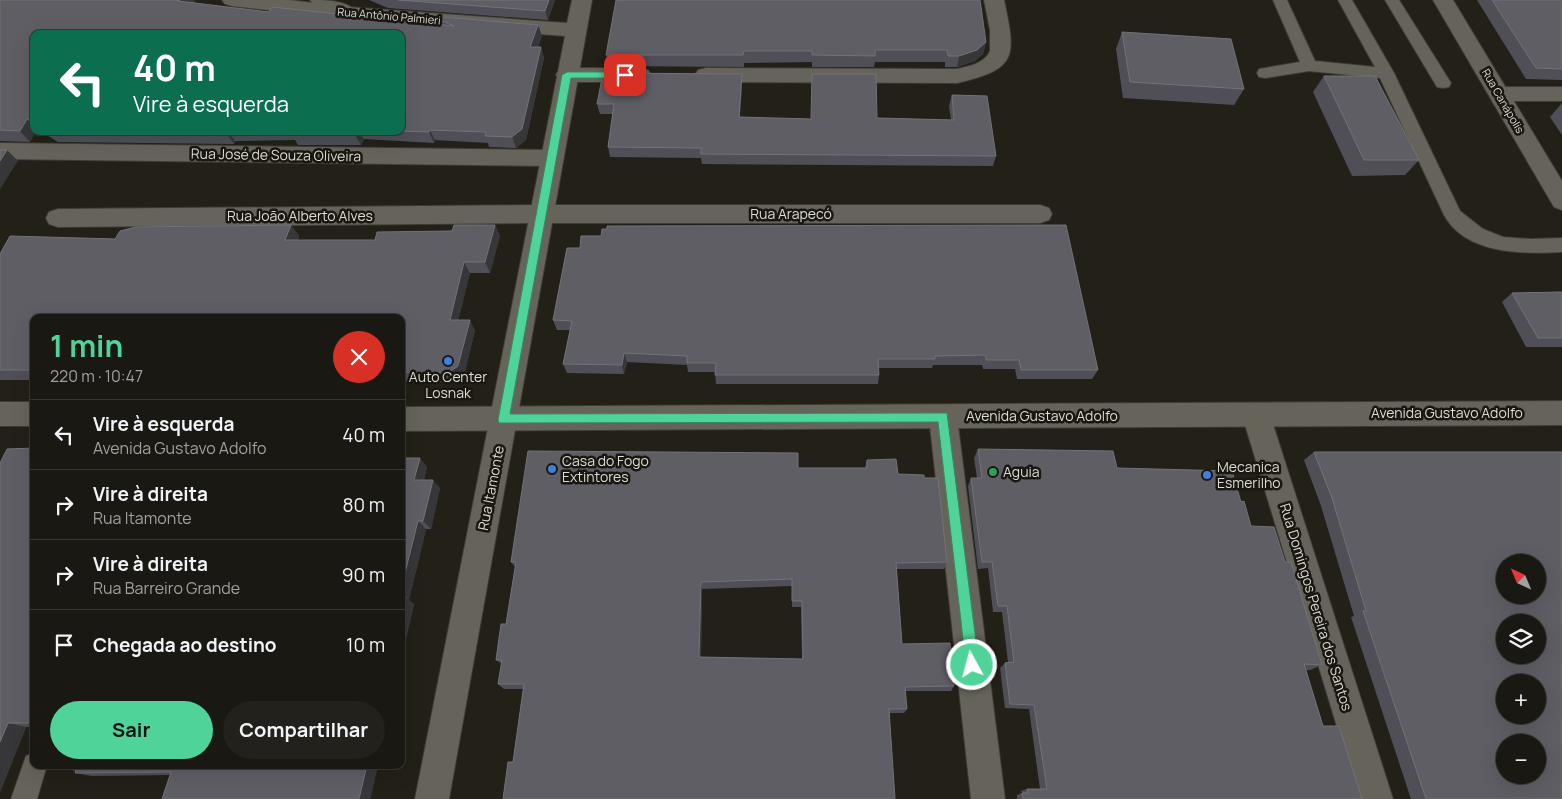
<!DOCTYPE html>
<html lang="pt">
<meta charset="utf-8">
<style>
body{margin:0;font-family:Manrope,sans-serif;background:#23211b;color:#f1f3f6;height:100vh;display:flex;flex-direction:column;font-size:19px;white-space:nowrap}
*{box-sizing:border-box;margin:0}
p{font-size:16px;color:#9fa09f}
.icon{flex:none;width:28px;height:28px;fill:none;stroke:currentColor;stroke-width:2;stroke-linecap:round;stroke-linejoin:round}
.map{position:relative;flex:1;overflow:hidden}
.sheet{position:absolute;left:30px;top:314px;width:375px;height:455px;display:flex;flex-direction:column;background:#1a1812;border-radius:10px;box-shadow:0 5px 20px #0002,0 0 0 1px #383732}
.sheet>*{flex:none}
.guide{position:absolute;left:30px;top:30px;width:375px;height:105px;border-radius:10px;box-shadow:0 5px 20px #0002,0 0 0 1px #383732;background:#0b6e4f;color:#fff;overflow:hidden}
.needle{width:32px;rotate:316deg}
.controls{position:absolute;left:1496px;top:554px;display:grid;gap:10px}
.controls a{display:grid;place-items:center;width:50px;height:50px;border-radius:50%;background:#1a1812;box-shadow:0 5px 20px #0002,0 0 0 1px #383732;font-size:25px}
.pin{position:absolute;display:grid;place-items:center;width:42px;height:42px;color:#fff;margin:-21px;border-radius:10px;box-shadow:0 2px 8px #0006}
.me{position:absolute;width:55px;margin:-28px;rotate:353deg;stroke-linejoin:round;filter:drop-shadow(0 0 4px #0008)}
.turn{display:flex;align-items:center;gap:18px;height:105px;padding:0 20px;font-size:22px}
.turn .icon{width:65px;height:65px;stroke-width:2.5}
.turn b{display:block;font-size:35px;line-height:42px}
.round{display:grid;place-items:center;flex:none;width:52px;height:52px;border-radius:26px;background:#23211b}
.overview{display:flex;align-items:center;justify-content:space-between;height:85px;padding:0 20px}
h1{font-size:30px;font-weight:700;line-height:38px;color:#50d398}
.button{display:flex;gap:10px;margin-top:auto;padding:10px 20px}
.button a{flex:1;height:58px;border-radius:30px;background:#50d398;color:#111;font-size:20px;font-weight:700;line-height:58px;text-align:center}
.button a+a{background:#23211b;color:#f1f3f6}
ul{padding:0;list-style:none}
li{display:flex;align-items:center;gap:15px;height:70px;padding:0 20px;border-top:1px solid #383732}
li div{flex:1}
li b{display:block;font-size:19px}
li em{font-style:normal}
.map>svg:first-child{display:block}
</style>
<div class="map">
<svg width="1562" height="799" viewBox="0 0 1562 799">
<rect width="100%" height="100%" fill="#232018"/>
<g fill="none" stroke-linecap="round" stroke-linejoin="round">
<g stroke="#3e3c36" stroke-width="2">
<path id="service" d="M1273,0h14l28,61 60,6 -37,-67h14l42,73 66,138 23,18 20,8 28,2 31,-1v14c-38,2 -96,3 -118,-37l-64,-137 -71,-7 -44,7 -6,-1 -2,-4 2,-4 41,-7z
M1385,0h14l52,83 -2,4 -6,1 -6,-1z
M34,753v12h13l-10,34h-26l15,-43z"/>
</g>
<g stroke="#3e3c36" stroke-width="2">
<path id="minor" d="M310,0c16,0 38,0 48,13l-3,5c-11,3 -38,-8 -45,-18z
M984,0h20c12,57 14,69 -47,83l-251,-1 -8,-2 -3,-5 3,-5 8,-2 251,1c12,-3 27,-5 33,-18v-21z
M567,68h73l8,2 3,5 -3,5 -8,2h-73l-8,-2 -3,-5 3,-5z
M1500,87h62v14h-62l-8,-2 -3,-5 3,-5z
M0,143l552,7 8,2 4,6 -4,6 -8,2 -552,-7z
M542,205h498l9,3 3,6 -3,6 -9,3h-498l-484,4 -9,-3 -3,-6 3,-6 9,-3z
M1256,403l10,3 4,9 123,384h-34l-117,-384 4,-9z
M943,405l10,3 4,9 48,382h-34l-42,-382 4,-9z"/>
</g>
<g stroke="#3e3c36" stroke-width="2">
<path id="tertiary" d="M222,0h67l59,7 219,16 5,-23h20l-143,799h-34l150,-763 -217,-17 -116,-13 -7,-2z"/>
</g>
<g stroke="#3e3c36" stroke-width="2">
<path id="secondary" d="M1433,0h20l109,181v29l-8,-3z
M1562,401v24l-1161,6v-24z
M0,402h34v24h-34z"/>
</g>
<use href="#service" fill="#66645a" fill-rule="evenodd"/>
<use href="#minor" fill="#66645a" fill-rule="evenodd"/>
<use href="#tertiary" fill="#66645a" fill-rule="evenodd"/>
<use href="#secondary" fill="#66645a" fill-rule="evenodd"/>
</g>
<path fill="#504f58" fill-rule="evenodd" d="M0,0h194l2,4 73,8 164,12 -3,-8 108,9 4,11 -4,11h3l3,11 -18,82 -10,8 -27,-1 -1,-4 -53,-3 -1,3 -70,-4 -3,6h-63l-3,-5 -60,1 -1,3 -176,-2 -18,-11h361v-97h-367v97l-4,11 -30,-1z
M369,0h186l-7,20 -160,-12z
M1477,0h85v80l-36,-1z
M1122,32l122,57 -10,16 -111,-7 -7,-49z
M986,42l-3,12 -8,7 -18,6h-12v-5h-70l-1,5h-62v-5l-68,1v4l-136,-1 -2,-11z
M1324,76l95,84 -14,15 -53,1 -39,-84z
M742,84l-2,33 70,2 67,-1 74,2 -2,-14 3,-11 44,61 -3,10 -291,-2 -1,-6 -91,-1 -2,-10 5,-33h-13l-3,-10z
M1562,103v32l-12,-18z
M291,225l8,11 -1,4h77l120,-15 5,11 -10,37h-20l-12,47 17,10 -11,46 -10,6h-53v-64h-367v62h-34v-126l115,-15z
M567,248l531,122 -6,9h-75l-2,-10h-32l-1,-4h-49l-1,3h-53v7l-1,9h-162l-1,-12h-27l-1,-7 -60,-3 -3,12 -57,-1 -4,-9 7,-34h-13l-4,-10z
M1562,292v55h-36l-24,-45 10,-9z
M34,448v279h-8l-26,65v-329z
M978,449l139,19 124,34 10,24 34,36 37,103 -12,5h-4l17,56 39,73h-345v-4l5,-2 -1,-2 6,-2h13l-11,-80 -24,-1 -5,-40 5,-5 3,-1 -6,-50h-9l-5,-44 -10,1 -10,-83 3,-8h6l-3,-20z
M1314,452l248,347h-151l-60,-182 3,-1 -33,-110 -17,-46z
M401,458l26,9 -3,13 16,8 -9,41h-5l-17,71 5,4 -13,56z
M867,460l31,14 26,4 23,84 -3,7h-48l6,75 52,42 -3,5h-46l2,18 -3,4h-15l-376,49 10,-73h-19l-6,-5 4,-20 -6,-4 10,-36 9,-57 -4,-5 287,-94h67zM792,586v21h9l1,52 -101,-2 1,-68z
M75,765h303l-8,34 -200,-24 -78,1 -17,-3 1,-3h-3z"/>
<path fill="#373638" d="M180,0h14l3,5 -19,-4z
M549,0h6l-7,20 -3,-9z
M538,25l4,11 -8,22 -4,-11z
M986,42l-3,12 -8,7 -18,6 2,-11z
M541,47l3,11 -18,82 -10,8 -4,-11z
M742,74v10l-3,43v-10z
M27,119l7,7v5h3l-7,11 -10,-11z
M430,130l5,10 -1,3 -5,-11z
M227,131h1l7,10 -1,3 -8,-11z
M357,131h2l5,8 -3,6 -6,-10z
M7,150l11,11 -18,28v-28z
M291,225l8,11 -5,15 -9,-11z
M495,225l5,11 -10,37 -5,-11z
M464,262l6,11 -14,57 -6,-10z
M470,320l5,10 -11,46 -10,6 -6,-9z
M624,353l3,9 -3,12 -2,-9z
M420,458l7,9 -5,21 -8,-8z
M433,480l7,8 -9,41 -8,-8z
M418,521l8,8 -17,71 5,4 -13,56v-71z
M701,582l1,7 -1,73 -2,-5z
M8,723l18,4 -26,65v-50z
M367,765h11l-8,34h-11z"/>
<path fill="#5f5e65" stroke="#737277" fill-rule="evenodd" d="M0,0h180l-2,1 91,11 3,-5 182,19 -24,-10 108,9 -8,22h11l-19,82 -10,8 -27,-1 1,-4 -56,-2 -1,2 -28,-1v-97h-367v89l-7,-4 -7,12 -20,-1z
M398,0h151l-4,11z
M616,0h364l6,42 -9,8 -18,6h-11l-1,-6h-72v6l-63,-1v-4h-68l-1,4h-137z
M1492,0h70v69l-26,-1z
M1122,32l109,7 13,50 -114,-7z
M603,73l139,1 -3,43 72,2 1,-45h64l1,44 77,2 -2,-25 35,1 9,60 -295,-2v-6l-93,-1 6,-43h-17z
M1324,76h51l44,84h-55z
M65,131h162l-1,2z
M292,131h65l-2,4 -64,-1z
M0,150h7l-7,11z
M291,225l-6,15h90l2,-8 75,-1 2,-6h41l-10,37h-21l-14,58h20l-12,46 -10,7 -47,-1v-54h-367v52h-34v-116l10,-18 105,3 5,-8 16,-4z
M1066,225l32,145h-77l-2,-10h-33v-5l-51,1v3h-57l1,16h-164l1,-12h-29v-7l-63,-3 -2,12 -59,-1 9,-43 -19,-1 14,-72h13l1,-12h20l1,-7h5v-3z
M1562,292v46h-24l-26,-45z
M34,448v275h-26l-8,19v-279l7,-14z
M978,449l135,2 4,17 115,3 9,31 3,-1 7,25 23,1 11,35h6l31,103 -18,-1 19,62h16l23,73h-339l-1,-6h6l-1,-4h20l-13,-84 -24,-1 -5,-41 9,-1 -7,-56h-9l-6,-44h-10l-11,-84h11z
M528,451l270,2v15h69v-8l29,-1 2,15 26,1v3h14l9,84 -51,1 6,81 48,-1 4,43 -49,1 2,22h-18l6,90h-392l5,-37h5l11,-78h-26l4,-24h-6l5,-36h5l10,-62h-5zM792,579v22h10l1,58 -104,-2 2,-75z
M1314,452h248v347h-136l-63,-188h3l-34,-113zM1505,562h33v33h-33zM1505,622h33v33h-33zM1505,682h33v33h-33zM1505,742h33v33h-33z
M401,458h19l-6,22h19l-10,41h-5l-17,68z
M401,597h5l-5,20z
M75,765h292l-8,34h-197l9,-27 -96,1 1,-3h-3z"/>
<path fill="#50d398" stroke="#348963" d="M567,72h58l5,3 -5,3h-54l-61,336 437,-1 32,252 -2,5 -5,2 -4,-2 -2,-5 -28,-243 -439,1 -1,-3 64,-345z"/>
<g fill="#3f7fe0" stroke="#19170f" stroke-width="2">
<circle cx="448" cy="361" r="5"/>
<circle cx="552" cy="469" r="5"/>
<circle cx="1207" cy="475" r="5"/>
</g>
<circle fill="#2e9e5b" stroke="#19170f" stroke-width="2" cx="993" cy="472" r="5"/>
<g text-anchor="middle" stroke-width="5" stroke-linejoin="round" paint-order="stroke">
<g font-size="11" fill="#dddcd6" stroke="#19170f">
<text transform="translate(389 16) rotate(5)" y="4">Rua Antônio Palmieri</text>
<text transform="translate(1503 101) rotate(60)" y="4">Rua Canápolis</text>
</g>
<g font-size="14" fill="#dddcd6" stroke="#19170f">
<text transform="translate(276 155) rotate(1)" y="5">Rua José de Souza Oliveira</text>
<text x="791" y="219">Rua Arapecó</text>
<text x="300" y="221">Rua João Alberto Alves</text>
<text x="1447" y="418">Avenida Gustavo Adolfo</text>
<text x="1042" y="421">Avenida Gustavo Adolfo</text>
<text transform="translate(491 488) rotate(-79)" y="5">Rua Itamonte</text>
<text transform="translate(1316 607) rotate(73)" y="5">Rua Domingos Pereira dos Santos</text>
</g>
<g font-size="14" fill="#dddcd6" stroke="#19170f" text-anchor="start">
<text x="448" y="382" text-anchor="middle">Auto Center<tspan x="448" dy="16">Losnak</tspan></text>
<text x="562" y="466">Casa do Fogo<tspan x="562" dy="16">Extintores</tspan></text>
<text x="1217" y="472">Mecanica<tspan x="1217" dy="16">Esmerilho</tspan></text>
<text x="1003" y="477">Aguia</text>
</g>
</g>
</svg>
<div class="controls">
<a><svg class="needle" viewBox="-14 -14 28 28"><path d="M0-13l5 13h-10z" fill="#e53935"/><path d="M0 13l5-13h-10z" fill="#9fa09f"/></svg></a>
<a><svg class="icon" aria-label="layers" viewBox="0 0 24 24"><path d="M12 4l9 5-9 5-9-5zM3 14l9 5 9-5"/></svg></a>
<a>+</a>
<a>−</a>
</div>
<div class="pin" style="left:625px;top:75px;background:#d93025"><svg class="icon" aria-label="arrive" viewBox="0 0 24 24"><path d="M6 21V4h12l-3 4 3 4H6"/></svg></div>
<svg class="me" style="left:972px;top:665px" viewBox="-20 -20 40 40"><circle r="17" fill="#50d398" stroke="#fff" stroke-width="3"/><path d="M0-11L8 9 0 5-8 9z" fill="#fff"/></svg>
<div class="guide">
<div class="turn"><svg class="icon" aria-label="left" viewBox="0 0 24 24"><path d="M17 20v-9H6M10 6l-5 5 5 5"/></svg><div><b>40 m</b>Vire à esquerda</div></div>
</div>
<section class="sheet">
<div class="overview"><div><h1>1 min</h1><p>220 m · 10:47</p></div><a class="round" style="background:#d93025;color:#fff"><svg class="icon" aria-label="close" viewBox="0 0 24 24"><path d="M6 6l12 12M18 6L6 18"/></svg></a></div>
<ul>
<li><svg class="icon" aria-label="left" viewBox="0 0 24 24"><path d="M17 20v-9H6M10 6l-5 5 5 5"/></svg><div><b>Vire à esquerda</b><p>Avenida Gustavo Adolfo</p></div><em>40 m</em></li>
<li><svg class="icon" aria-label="right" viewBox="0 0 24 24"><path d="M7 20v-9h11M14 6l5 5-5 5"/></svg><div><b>Vire à direita</b><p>Rua Itamonte</p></div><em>80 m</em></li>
<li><svg class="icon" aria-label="right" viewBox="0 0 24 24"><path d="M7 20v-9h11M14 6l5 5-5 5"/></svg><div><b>Vire à direita</b><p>Rua Barreiro Grande</p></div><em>90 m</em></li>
<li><svg class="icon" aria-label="arrive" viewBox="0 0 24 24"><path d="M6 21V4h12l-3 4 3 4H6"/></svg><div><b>Chegada ao destino</b></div><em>10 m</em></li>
</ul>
<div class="button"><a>Sair</a><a>Compartilhar</a></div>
</section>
</div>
